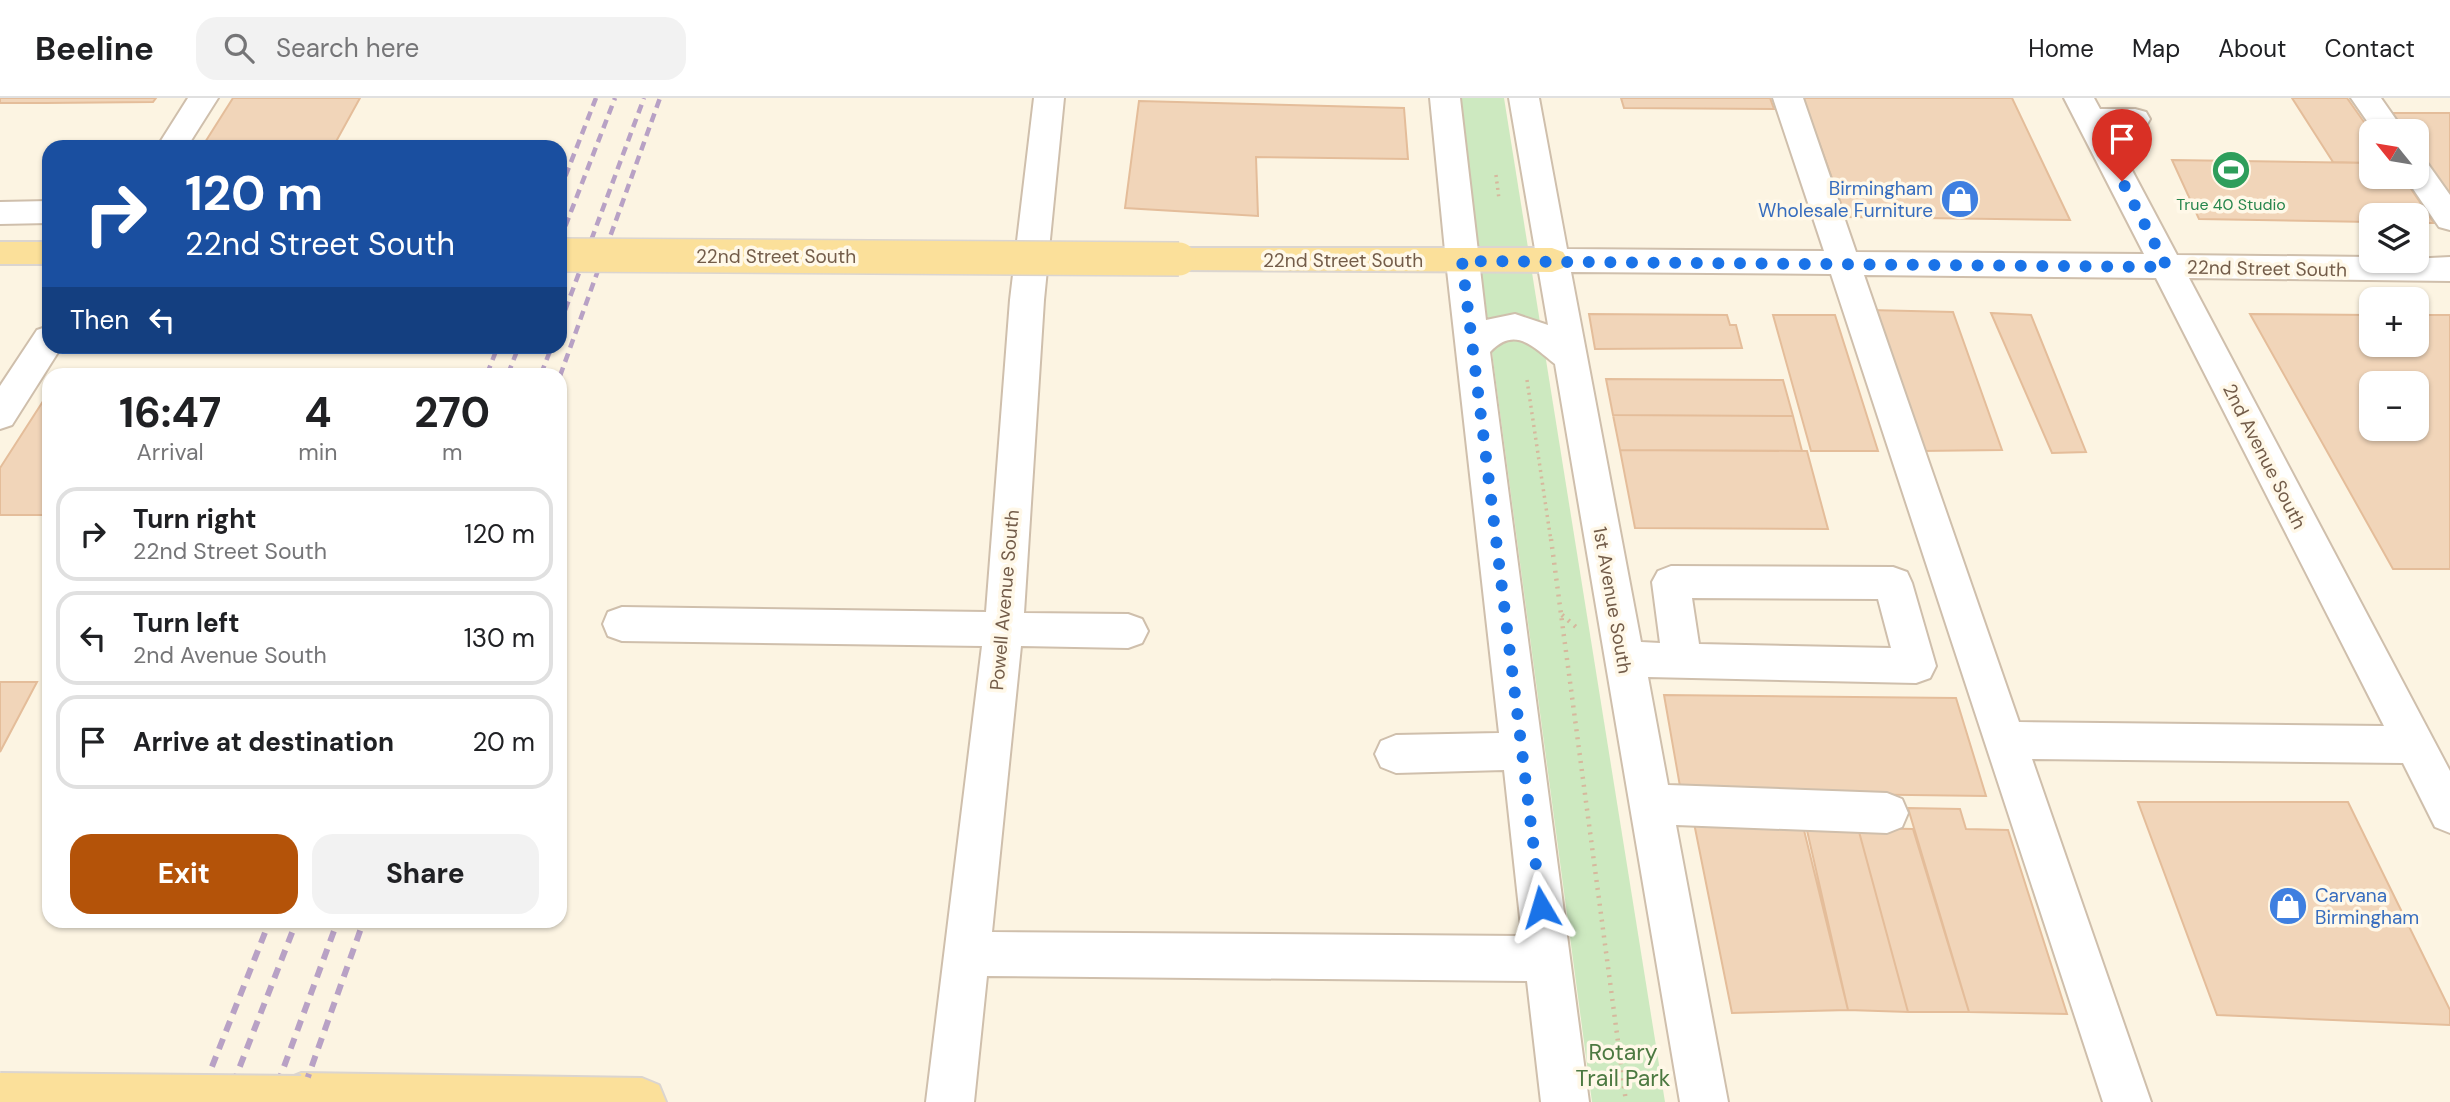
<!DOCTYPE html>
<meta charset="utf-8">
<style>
body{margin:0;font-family:"DM Sans",sans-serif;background:#f2f2f2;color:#202124;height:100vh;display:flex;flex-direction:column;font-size:26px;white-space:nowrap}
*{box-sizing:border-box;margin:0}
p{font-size:23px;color:#757577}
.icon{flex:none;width:38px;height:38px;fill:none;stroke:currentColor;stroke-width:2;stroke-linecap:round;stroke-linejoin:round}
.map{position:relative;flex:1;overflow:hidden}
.drawer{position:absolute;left:42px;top:270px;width:525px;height:560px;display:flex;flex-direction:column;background:#fff;border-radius:21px;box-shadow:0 2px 5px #0004}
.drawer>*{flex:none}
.guide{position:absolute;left:42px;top:42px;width:525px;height:214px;border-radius:21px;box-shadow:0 2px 5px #0004;background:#1a4fa0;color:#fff;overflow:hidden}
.needle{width:46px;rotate:300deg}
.controls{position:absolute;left:2359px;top:21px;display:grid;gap:14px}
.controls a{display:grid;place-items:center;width:70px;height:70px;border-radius:14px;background:#fff;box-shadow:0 2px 5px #0004;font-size:35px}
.pin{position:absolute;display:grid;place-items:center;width:60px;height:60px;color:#fff;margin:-72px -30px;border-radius:50% 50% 50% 0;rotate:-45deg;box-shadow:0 0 7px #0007}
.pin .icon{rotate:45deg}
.me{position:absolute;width:77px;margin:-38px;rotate:353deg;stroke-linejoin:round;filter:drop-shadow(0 0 5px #0008)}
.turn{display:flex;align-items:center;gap:24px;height:147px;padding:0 28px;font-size:32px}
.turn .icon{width:91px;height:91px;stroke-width:2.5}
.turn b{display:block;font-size:49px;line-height:60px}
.then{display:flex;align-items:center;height:66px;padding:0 28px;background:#0003;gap:14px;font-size:26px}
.eta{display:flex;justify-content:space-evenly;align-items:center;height:119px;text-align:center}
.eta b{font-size:42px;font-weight:700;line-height:49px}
.primary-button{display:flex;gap:14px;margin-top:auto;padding:14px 28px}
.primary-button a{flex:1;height:80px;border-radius:21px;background:#b45309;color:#fff;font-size:28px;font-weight:700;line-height:80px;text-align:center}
.primary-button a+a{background:#f2f2f2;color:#202124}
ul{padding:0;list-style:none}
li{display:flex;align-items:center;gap:21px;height:94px;margin:0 14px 10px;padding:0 14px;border:4px solid #e0e0e0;border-radius:21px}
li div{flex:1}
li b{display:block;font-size:26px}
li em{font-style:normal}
header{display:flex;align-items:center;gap:42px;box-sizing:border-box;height:98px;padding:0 35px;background:#fff;border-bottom:2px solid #e0e0e0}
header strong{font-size:33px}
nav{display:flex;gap:38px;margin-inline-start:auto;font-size:24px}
.search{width:490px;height:63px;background:#f2f2f2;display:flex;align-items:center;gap:18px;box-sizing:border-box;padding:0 24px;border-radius:21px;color:#757577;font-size:26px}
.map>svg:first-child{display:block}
</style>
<header>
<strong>Beeline</strong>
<div class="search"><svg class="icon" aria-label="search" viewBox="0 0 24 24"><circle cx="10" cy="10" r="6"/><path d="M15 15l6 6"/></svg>Search here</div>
<nav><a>Home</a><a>Map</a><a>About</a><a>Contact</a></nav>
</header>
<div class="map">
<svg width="2450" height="1004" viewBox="0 0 2450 1004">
<rect width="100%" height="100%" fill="#fcf4e2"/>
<path fill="#cde9c0" d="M1458,0h46l161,1004h-73z"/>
<path fill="#f1d5b9" stroke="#e4bd9a" stroke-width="2" fill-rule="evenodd" d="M0,0h156l-3,4 -107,1h-46z
M233,0h127l-27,49h-131z
M1621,0h149l4,11 -150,-1z
M1803,0h209l58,122 -224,-3z
M2292,0h55l24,34v31l-38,-1z
M1139,3l265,7 4,51 -152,-2 2,59 -133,-8z
M2389,15h61v89l-33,-48v-23h-16z
M2172,62l199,3v14h32l31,46h-17v-8h-46v7l-172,-3z
M1869,212l84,2 49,138 -82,1z
M1991,215l40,2 55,137 -34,1z
M1589,216l138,1 3,10h6l6,23 -147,1z
M2250,216l121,1v30h46v-30h33v254h-57zM2371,285h46v46h-46z
M1773,217h62l43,136h-67z
M64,271l146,3 -1,2h-149z
M1606,281l177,1 10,36 -180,-1z
M49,294v123h-49v-47z
M1613,317l180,1 9,35 -182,-1z
M1620,352l187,1 21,78 -193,-1z
M0,584h37l-37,70z
M1664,597l292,3 30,98 -305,-4z
M2138,704h210l102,208v15l-233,-10z
M1908,710l52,1 6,20 42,1 59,184 -98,-2z
M1694,725l109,3 45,184 -116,3z
M1806,728l52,2 50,184 -60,-2z
M1858,730l55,1 56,183h-61z"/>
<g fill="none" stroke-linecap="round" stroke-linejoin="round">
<g stroke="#cfbfac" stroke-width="4">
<path id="minor" d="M188,0h30l-31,49h-30z
M1034,0h30l-20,202 -20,313 104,1 14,5 6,12 -6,12 -14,5 -107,-2 -29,286 530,4 -18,-166 -108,3 -15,-6 -6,-13 6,-13 15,-6 103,-2 -53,-472 -16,-163h30l26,222 29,-6 33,11 -39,-227h30l28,151 257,2 -51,-153h30l53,154 288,2 -80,-156h30l6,11h35l11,3 4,7 -4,7 -36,3 67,126 194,2v4l79,-4v24l-261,-3 261,493v62l-15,-6 -32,-64 -371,-4 119,343h-48l-272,-828 -260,-2 70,370 19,1 -8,-61 6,-11 13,-5 222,1 14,5 5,11 24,83 -6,12 -14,5 -268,-6 20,108 219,8 15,6 6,14 -6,14 -15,6 -211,-8 52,277h-48l-125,-738c-23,-18 -40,-38 -65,-12l99,750h-48l-14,-121 -540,-5 -13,126h-48l56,-456 -360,-5 -14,-5 -5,-12 5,-12 14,-5 364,5 24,-312zM1864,177l292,3 228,448 -365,-4zM1692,500l186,1 13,49 -192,-4z
M2351,0h30l23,33h-30z
M2417,63l11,3 22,31v35l-11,-3 -34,-50h12z
M49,103v22l-49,1v-22z
M49,228v20h13l-50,79 -12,4v-43l37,-56z"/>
</g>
<g stroke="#dbd5d0" stroke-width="4">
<path id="major" d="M0,144h49v22h-49z
M1179,150h373l11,4 5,8 -5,8 -11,4 -373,-2 -11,-3 -5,-8 5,-8z
M301,975l341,5 17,7 7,17h-387l-2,-5 7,-17z"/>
</g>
<path stroke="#d6b89d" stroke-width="3.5" stroke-dasharray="2 4.5" stroke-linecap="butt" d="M1496,77l3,24
M1527,282l24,161"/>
<path stroke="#d6b89d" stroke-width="4.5" stroke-dasharray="2 6" stroke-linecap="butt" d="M1551,441l75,563
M1562,517l14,12"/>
<use href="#minor" fill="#fff" fill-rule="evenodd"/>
<use href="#major" fill="#fbe09a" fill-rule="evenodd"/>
<path stroke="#b8a1c5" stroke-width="4.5" stroke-dasharray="9 6" stroke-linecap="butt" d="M560,92l36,-92
M560,142l55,-142
M560,226l84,-226
M487,276l11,-28
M508,276l11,-28
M541,276l11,-28
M560,278l100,-278"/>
<path stroke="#b8a1c5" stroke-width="6" stroke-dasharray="11 8" stroke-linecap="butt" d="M198,1004l72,-182
M226,1004l71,-182
M271,1004l67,-182
M299,1004l65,-182"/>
<g stroke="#dbd5d0" stroke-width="36" stroke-linecap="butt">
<path id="major-bridge-far1" d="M560,157l619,4"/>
</g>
<g stroke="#dbd5d0" stroke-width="46" stroke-linecap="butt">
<path id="major-bridge" d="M0,996l301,3"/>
</g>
<use href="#major-bridge-far1" stroke="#fbe09a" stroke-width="33"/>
<use href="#major-bridge" stroke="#fbe09a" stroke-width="42"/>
</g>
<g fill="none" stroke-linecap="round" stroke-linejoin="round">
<path stroke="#1a73e8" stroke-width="12" stroke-dasharray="0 21.6" d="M1541,809l-79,-646 705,6 -45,-86"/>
</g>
<defs>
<g id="stadium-disc" transform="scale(2.0125)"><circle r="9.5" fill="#2e9e5b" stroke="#fff8e8"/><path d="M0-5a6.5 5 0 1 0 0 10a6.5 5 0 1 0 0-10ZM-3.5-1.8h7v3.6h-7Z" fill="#fff"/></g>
<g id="shop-disc" transform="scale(2.0125)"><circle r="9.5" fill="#3f7fe0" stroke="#fff8e8"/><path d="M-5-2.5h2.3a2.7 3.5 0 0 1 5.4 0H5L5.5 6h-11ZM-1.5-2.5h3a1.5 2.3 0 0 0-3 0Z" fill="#fff"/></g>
</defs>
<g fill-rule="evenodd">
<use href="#stadium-disc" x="2231" y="72"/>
<use href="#shop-disc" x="1960" y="101"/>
<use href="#shop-disc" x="2288" y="808"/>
</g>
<g text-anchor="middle" stroke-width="7" stroke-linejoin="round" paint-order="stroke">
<g font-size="16" fill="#27864d" stroke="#fff8e8">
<text x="2231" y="112">True 40 Studio</text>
</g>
<g font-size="19" fill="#366cbe" stroke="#fff8e8" text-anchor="end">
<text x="1933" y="97">Birmingham<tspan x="1933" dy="22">Wholesale Furniture</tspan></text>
<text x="2315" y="804" text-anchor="start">Carvana<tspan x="2315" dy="22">Birmingham</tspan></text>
</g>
<g font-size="19" fill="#735c49" stroke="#fff8e8">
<text x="776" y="165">22nd Street South</text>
<text x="1343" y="169">22nd Street South</text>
<text transform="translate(2267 170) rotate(1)" y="7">22nd Street South</text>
<text transform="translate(2265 358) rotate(63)" y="7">2nd Avenue South</text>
<text transform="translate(1004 502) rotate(-85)" y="7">Powell Avenue South</text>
<text transform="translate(1613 502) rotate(80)" y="7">1st Avenue South</text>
</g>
<g font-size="23" fill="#4c7941" stroke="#fff8e8">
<text x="1623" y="962">Rotary<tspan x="1623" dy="26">Trail Park</tspan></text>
</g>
</g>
</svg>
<div class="controls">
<a><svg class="needle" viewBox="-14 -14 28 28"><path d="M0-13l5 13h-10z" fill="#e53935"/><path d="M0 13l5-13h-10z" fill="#757577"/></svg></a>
<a><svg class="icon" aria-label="layers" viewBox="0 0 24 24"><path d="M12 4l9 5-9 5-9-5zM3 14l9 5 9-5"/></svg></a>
<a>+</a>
<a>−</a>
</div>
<div class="pin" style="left:2122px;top:83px;background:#d93025"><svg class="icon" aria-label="arrive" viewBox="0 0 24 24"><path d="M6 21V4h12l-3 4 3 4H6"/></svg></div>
<svg class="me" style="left:1541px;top:809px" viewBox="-20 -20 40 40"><path d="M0-17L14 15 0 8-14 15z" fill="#1a73e8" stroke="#fff" stroke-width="4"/></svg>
<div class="guide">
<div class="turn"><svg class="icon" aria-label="right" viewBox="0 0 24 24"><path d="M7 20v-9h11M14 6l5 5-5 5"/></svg><div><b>120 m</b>22nd Street South</div></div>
<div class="then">Then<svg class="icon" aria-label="left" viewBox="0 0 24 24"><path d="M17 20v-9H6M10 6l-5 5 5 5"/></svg></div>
</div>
<section class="drawer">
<div class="eta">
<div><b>16:47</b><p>Arrival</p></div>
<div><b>4</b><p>min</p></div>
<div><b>270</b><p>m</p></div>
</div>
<ul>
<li><svg class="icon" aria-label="right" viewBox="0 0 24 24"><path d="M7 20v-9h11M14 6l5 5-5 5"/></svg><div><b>Turn right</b><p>22nd Street South</p></div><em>120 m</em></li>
<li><svg class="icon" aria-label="left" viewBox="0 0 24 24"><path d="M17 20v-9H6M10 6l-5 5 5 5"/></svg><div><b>Turn left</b><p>2nd Avenue South</p></div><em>130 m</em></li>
<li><svg class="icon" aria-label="arrive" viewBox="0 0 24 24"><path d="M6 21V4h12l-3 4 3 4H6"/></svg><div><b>Arrive at destination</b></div><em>20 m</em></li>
</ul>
<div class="primary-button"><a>Exit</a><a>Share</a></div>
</section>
</div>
